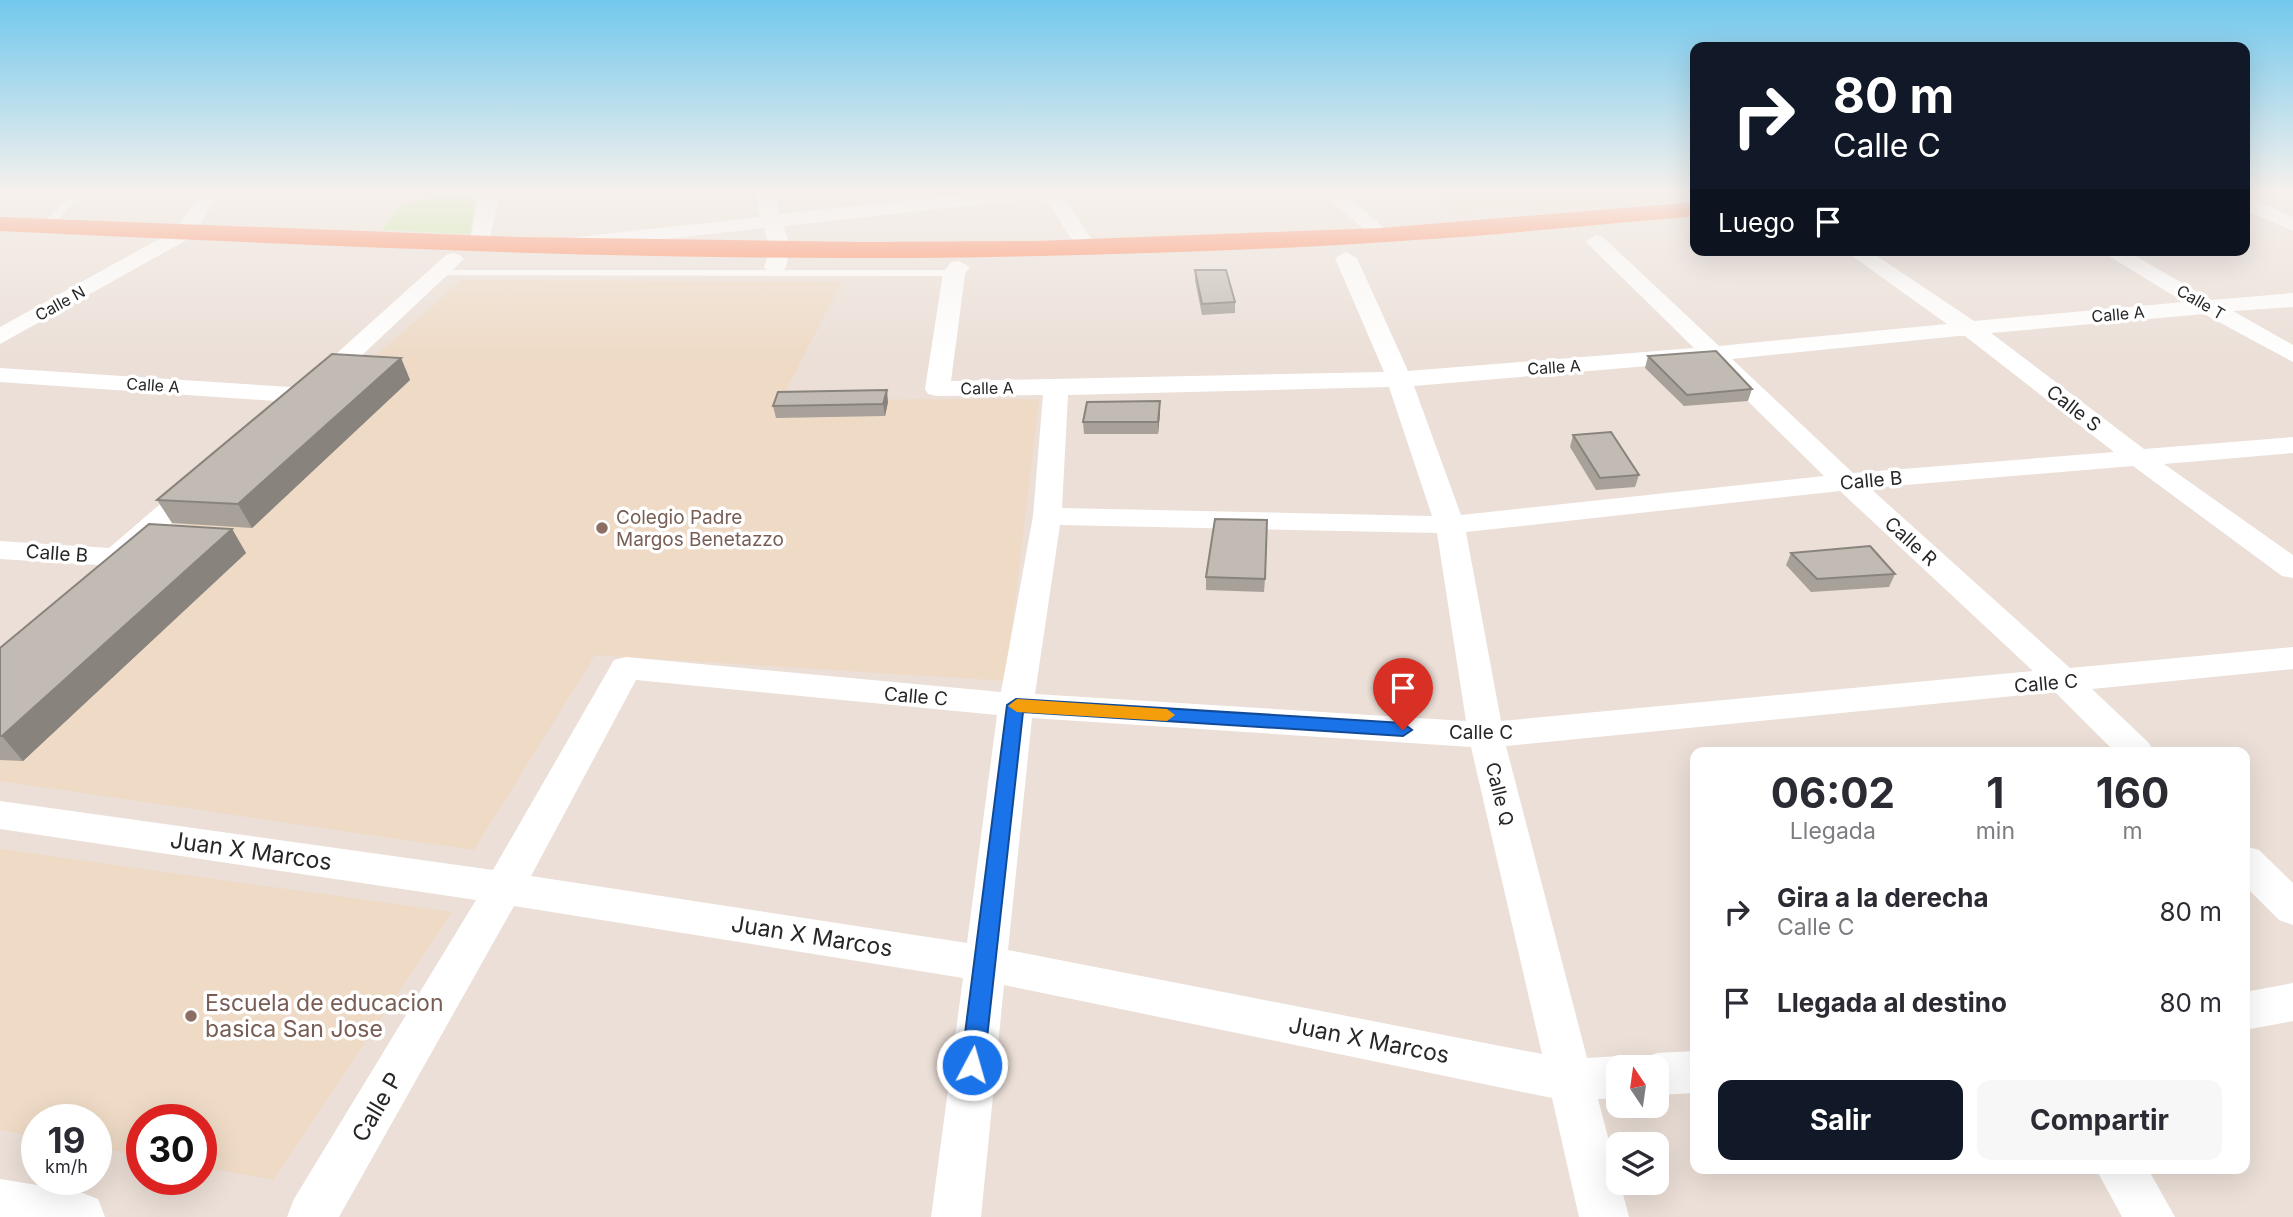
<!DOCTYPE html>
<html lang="es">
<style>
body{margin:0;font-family:Inter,sans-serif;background:#f7f7f7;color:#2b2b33;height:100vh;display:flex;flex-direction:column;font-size:26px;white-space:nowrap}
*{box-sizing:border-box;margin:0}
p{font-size:23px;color:#7c7c81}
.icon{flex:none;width:38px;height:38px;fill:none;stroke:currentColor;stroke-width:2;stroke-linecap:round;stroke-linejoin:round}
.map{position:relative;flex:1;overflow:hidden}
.panel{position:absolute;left:1690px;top:747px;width:560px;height:427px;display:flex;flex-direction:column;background:#fff;border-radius:14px;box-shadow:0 7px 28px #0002}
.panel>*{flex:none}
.guide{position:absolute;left:1690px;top:42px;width:560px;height:214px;border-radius:14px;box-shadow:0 7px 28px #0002;background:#111827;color:#fff;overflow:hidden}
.needle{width:46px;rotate:347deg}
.controls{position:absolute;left:1606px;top:1055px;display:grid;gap:14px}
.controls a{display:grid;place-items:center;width:63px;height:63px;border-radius:14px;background:#fff;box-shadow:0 7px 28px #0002;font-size:35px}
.speed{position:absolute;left:21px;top:1104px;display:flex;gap:14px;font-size:35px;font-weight:700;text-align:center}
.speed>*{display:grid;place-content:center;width:91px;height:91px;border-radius:50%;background:#fff;box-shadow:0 7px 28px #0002;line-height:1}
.speed small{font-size:18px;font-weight:400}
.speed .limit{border:10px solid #d22;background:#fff;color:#111}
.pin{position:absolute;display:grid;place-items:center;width:60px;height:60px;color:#fff;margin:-72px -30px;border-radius:50% 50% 50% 0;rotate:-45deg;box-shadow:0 0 7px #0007}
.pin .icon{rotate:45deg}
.me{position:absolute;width:77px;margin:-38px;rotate:6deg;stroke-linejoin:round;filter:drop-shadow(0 0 5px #0008)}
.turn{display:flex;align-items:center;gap:24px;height:147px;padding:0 28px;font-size:32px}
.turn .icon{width:91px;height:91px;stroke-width:2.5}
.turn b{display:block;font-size:49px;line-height:60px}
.then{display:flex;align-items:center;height:66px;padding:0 28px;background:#0003;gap:14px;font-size:26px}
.eta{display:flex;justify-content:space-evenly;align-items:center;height:119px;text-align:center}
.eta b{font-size:42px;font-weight:700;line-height:49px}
.primary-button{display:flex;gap:14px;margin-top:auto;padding:14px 28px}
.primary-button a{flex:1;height:80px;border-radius:14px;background:#111827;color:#fff;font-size:28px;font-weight:700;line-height:80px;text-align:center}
.primary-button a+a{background:#f7f7f7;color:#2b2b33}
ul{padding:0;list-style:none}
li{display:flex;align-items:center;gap:21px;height:91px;padding:0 28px}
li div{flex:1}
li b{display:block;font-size:26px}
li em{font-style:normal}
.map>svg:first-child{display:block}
</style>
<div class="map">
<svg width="2293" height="1217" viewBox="0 0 2293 1217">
<rect width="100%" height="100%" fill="#ebdfd7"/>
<path fill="#eedac5" d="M1441,191h255v8l-110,10 -141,6z
M462,280l380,2 -61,118 258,-1 -33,282 -411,-26 -121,195 -474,-69v-96z
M0,849l452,63 -179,268 -72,-13v-47h-59v36l-46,-9v-27h-59v17l-37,-7z"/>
<path fill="#bce68f" d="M475,195l-4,39 -89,-4 23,-29z"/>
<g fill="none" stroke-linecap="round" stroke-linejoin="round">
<path fill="#fff" fill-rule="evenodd" d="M75,191h10l-36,37h-8v-4z
M437,270h517l5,3 -5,3 -521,-1 -1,-2z"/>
<path fill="#fff" fill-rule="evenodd" d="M201,191h20l-29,46 -192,107v-17l177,-98z
M480,191h20l-11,52 -10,6 -10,-6z
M753,191h20l7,23 213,-23h67l36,55 -3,4h-14l-35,-53 -260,29 6,22 -4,20 -11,6 -11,-6 6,-20 -6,-20 -188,21 -10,-6 10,-6 185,-20z
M1320,191h22l50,44 -10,6 -7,-2z
M2245,196l48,21v14l-48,-21z
M1596,235l7,2 116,109 228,-22 -103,-74h24l106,71 210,-19 -85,-52h26l87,50 81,-7v14l-60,4 60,34v17l-89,-48 -213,19 153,116 149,-12v16l-129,11 129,91v23l-11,-2 -149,-110 -263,22 200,180 223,-21v22l-201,20 57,54 5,9h-39l-60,-60 -549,54 81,312 32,-2 16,6 2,5 4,-8 16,-6 39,-2v42l-39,2v-27h-38v30l-21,1 31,118h-50l-27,-119 -548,-113 -23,232h-50l32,-239 -449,-72 -175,311h-52l7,-18 182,-299 -476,-71v-28l493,69 121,-210 12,-3 375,35 32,-176 10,-121 -106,1 -9,-2 -3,-5 18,-116 8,-11 8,-1 11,6 -5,7 -14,107 433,-9 -49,-114 11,-6 11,6 51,113 286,-23 -105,-103 -3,-4zM1958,336h7l149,116 -261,21 -121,-114zM1707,361l117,115 -363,39 -47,-129zM1389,387l43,129 -370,-8 6,-113zM1840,491l193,180 -532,50 -35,-189zM1060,525l377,8 29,188 -431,-27zM636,680l361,35 -30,228 -436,-67zM1032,718l439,29 71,307 -534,-104z
M453,253l7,2 4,4 -4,4 -135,127 -9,2 -2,8 -9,3 -305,-21v-14l305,20 2,-8 139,-125z
M197,479l10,2 4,6 -4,6 -81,70 -11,3 -115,-7v-18l109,7 78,-67z
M2245,846l14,4 34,33v42l-14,-5 -34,-34z
M2293,983v38l-48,9v-38z
M2096,1169h52l27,48h-53z
M0,1179l80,13 18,7 7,18h-105z"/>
<path fill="#ff7c4e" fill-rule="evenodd" d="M1696,202v14c-94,8 -187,18 -281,24 -125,9 -250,13 -375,16 -347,8 -694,-9 -1040,-25v-14l518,20 345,5 173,-1 345,-13z"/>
</g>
<path fill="#a7a19a" d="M1195,270l40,32v11l-33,2 -7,-34z
M1648,356l104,33 -4,12 -64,5 -39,-38z
M401,358l9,22 -158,148 -80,-5 -15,-23z
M888,402l-3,14 -109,2 -3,-12z
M1160,413l-2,21h-74l-1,-12z
M1573,435l66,40 -4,12 -39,3 -26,-43z
M232,529l14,24 -223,208 -23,-1v-112z
M1791,553l104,21 -6,13 -78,5 -25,-27z
M1206,577l59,2 -1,13 -58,-2z"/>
<path fill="#88837d" d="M401,358l9,22 -158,148 -14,-24z
M887,390l1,12 -3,14 -2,-12z
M1160,401v12l-2,21v-12z
M232,529l14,24 -223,208 -21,-25z"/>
<path fill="#c2bbb3" stroke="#88837d" stroke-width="2" d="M1195,270h31l9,32 -33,2z
M1716,351l36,38 -65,6 -39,-39z
M332,354l69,4 -163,146 -81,-4z
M887,390l-4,14 -110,2 5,-14z
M1160,401l-2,21h-75l4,-20z
M1611,432l28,43 -39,3 -27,-43z
M1215,519l52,1 -2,59 -59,-2z
M149,524l83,5 -230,207h-2v-88z
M1870,546l25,28 -78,5 -26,-26z"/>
<linearGradient id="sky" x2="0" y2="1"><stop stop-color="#72c8ed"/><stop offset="0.53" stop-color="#f6f1ed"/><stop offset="1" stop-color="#f6f1ed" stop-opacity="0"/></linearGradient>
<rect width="2293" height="361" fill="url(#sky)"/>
<path fill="#1a73e8" stroke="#114b97" stroke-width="2" d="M1016,699l387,24 9,7 -9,6 -380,-24 -39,353 -3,7 -9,3 -8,-3 -3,-7 46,-360z"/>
<path fill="#f59e0b" d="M1017,699l150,10 8,6 -8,6 -150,-9 -9,-6z"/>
<g fill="#8d6e63" stroke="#fff" stroke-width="2.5">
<circle cx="602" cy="528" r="7"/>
<circle cx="191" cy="1016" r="7"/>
</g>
<g text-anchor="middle" stroke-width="7" stroke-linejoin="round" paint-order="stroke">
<g font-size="16" fill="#272727" stroke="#fff">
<text transform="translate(2201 302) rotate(30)" y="6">Calle T</text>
<text transform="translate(60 303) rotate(-29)" y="6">Calle N</text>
<text transform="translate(2118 314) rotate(-5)" y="6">Calle A</text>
<text transform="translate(1554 367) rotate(-4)" y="6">Calle A</text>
<text transform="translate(153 385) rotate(4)" y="6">Calle A</text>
<text transform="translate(987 388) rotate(-1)" y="6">Calle A</text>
</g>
<g font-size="19" fill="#272727" stroke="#fff">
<text transform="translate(2074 408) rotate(38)" y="7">Calle S</text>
<text transform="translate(1871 480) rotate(-5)" y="7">Calle B</text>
<text transform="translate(1911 541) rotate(42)" y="7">Calle R</text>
<text transform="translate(57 553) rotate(4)" y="7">Calle B</text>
<text transform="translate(2046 683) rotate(-5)" y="7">Calle C</text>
<text transform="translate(916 696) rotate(5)" y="7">Calle C</text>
<text x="1481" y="739">Calle C</text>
<text transform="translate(1500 794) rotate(76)" y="7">Calle Q</text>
</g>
<g font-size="19" fill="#785e54" stroke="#fff" text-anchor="start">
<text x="616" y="524">Colegio Padre<tspan x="616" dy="22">Margos Benetazzo</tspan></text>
</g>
<g font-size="23" fill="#272727" stroke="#fff">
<text transform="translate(251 851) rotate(8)" y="8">Juan X Marcos</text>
<text transform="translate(812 936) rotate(9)" y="8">Juan X Marcos</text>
<text transform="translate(1369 1040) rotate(11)" y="8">Juan X Marcos</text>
<text transform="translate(377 1107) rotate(-60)" y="8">Calle P</text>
</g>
<g font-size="23" fill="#785e54" stroke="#fff" text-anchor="start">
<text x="205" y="1011">Escuela de educacion<tspan x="205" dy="26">basica San Jose</tspan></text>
</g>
</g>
</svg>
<div class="controls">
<a><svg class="needle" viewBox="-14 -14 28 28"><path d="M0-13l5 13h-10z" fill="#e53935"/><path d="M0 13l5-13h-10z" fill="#7c7c81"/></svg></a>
<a><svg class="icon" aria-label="layers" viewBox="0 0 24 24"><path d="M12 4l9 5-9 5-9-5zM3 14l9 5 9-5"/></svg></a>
</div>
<div class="speed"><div>19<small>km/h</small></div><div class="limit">30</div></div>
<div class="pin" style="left:1403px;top:730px;background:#d93025"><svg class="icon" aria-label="arrive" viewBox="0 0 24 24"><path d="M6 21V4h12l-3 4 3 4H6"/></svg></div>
<svg class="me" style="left:972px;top:1065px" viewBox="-20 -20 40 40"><circle r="17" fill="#1a73e8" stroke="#fff" stroke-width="3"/><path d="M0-11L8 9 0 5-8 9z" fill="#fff"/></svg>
<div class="guide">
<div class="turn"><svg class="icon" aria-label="right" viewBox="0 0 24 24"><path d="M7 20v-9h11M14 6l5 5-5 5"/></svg><div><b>80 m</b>Calle C</div></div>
<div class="then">Luego<svg class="icon" aria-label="arrive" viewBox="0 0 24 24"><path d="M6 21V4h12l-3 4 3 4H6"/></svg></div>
</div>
<section class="panel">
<div class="eta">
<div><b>06:02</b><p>Llegada</p></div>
<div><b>1</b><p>min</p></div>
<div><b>160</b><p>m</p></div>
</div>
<ul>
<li><svg class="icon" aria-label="right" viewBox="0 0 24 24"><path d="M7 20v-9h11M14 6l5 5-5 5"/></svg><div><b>Gira a la derecha</b><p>Calle C</p></div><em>80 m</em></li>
<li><svg class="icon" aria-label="arrive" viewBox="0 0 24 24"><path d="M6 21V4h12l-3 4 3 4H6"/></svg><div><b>Llegada al destino</b></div><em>80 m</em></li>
</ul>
<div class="primary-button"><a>Salir</a><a>Compartir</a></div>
</section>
</div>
